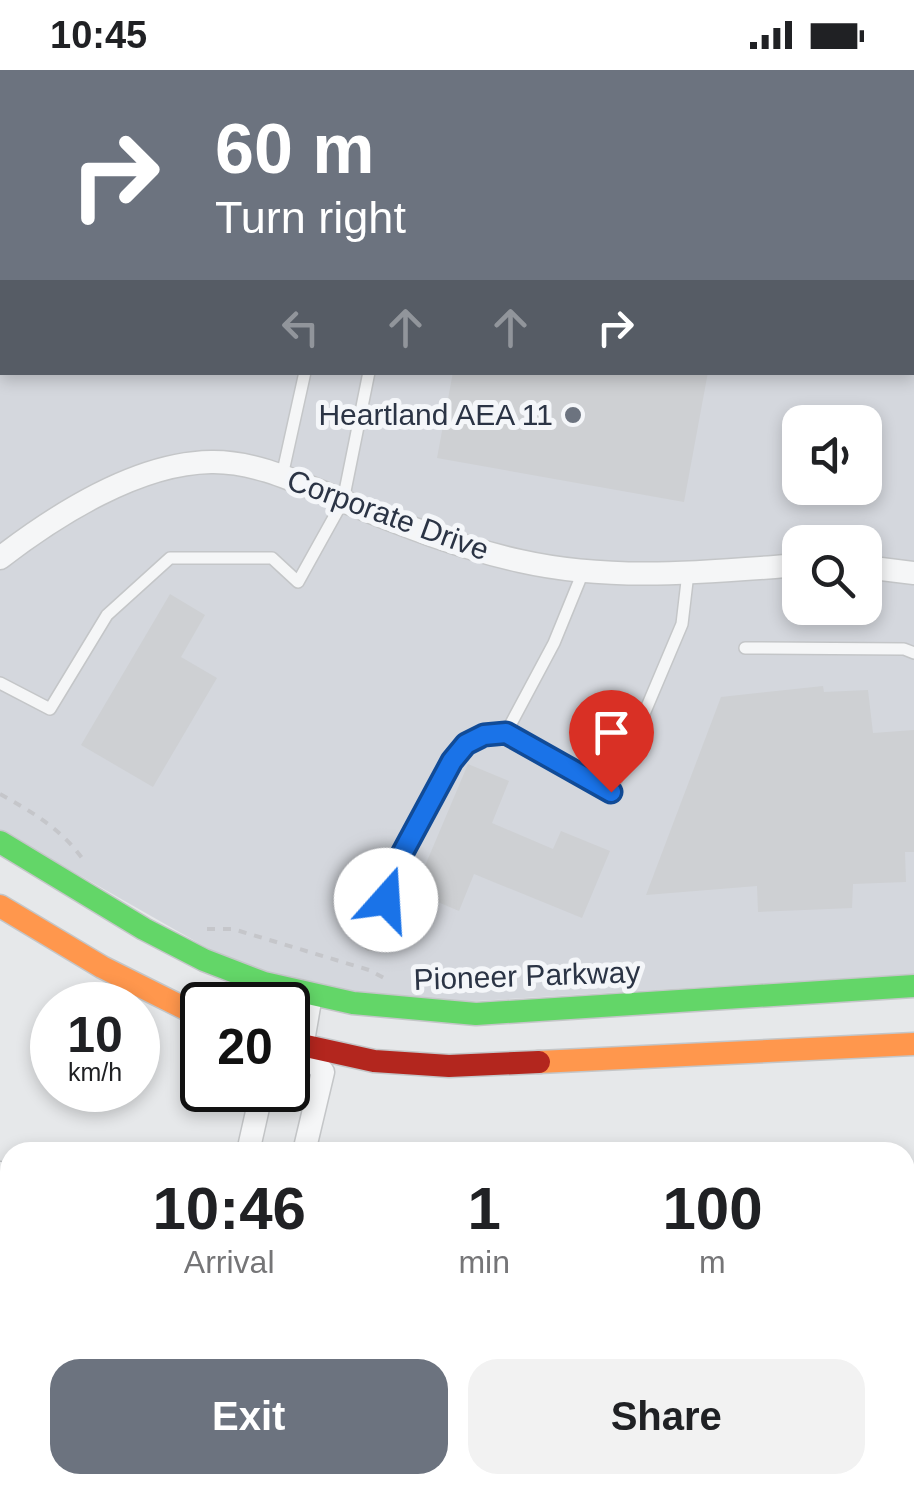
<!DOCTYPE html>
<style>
body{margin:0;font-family:Arial,sans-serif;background:#f2f2f2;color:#202124;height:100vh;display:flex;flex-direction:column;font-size:38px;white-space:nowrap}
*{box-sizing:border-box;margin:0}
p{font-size:32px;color:#757577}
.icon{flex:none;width:55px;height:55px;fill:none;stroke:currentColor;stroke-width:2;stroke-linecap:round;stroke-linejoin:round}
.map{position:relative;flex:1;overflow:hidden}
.side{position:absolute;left:0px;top:1072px;width:915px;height:352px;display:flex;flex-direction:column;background:#fff;border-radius:30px 30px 0 0;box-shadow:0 5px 15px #0003}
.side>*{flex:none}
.hud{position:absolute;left:0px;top:0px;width:915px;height:305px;box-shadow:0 5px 15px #0003;background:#6c737f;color:#fff;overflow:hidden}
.controls{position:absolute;left:782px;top:335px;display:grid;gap:20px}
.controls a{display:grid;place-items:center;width:100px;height:100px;border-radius:20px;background:#fff;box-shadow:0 5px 15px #0003;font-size:50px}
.speed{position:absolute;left:30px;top:912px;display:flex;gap:20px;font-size:50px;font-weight:700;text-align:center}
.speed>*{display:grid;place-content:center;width:130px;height:130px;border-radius:50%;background:#fff;box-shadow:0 5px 15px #0003;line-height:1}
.speed small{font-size:25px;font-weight:400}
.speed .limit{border:5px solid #111;border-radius:15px;background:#fff;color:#111}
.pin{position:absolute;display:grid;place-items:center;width:85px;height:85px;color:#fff;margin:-102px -42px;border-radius:50% 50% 50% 0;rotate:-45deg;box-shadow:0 0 10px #0007}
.pin .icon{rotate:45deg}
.me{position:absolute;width:110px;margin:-55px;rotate:19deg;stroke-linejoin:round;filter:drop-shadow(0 0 8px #0008)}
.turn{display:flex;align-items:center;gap:35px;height:210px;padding:0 50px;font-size:45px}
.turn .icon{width:130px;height:130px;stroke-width:2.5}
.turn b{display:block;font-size:70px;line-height:85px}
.lanes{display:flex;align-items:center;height:95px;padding:0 50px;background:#0003;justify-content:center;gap:50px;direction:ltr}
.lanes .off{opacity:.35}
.eta{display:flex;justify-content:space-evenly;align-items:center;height:170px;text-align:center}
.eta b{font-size:60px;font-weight:700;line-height:70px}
.primary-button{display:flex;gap:20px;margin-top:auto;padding:20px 50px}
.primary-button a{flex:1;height:115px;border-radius:30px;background:#6c737f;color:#fff;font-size:40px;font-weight:700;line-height:115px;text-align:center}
.primary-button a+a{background:#f2f2f2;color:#202124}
.status{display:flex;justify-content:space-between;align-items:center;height:70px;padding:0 50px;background:#fff;direction:ltr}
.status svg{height:28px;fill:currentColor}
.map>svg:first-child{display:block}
</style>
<div class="status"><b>10:45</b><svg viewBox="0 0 49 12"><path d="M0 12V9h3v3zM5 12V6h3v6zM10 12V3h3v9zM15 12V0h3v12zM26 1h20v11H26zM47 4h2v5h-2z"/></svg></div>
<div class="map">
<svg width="914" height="1424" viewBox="0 0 914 1424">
<defs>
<pattern id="park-crowns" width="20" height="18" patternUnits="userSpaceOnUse" patternTransform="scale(2.5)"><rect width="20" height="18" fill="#d6ded6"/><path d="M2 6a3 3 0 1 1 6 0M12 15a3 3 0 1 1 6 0" fill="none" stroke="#b8bfb9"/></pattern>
</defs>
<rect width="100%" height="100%" fill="#e6e8ea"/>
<path fill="#d4d7dd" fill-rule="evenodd" d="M0,0l676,2h-674v300h910l2,-231v833l-469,29 -93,-7 -122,-35 -230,-131zM800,352h65v66h-65zM800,472h65v66h-65z"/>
<path fill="url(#park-crowns)" d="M670,0h244v71l-2,-69z"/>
<path fill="#ced0d3" d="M453,302h255l-24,130 -247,-44z
M170,524l35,21 -24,42 36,21 -64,109 -72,-42z
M823,616l1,6 44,-2 5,43 41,-3v122h-9l1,30 -53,2 -1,24 -94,4 -1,-26 -111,9 75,-198z
M468,694l41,17 -17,42 61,26 8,-18 49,20 -28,67 -108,-44 -15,37 -45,-19z
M812,1415h45l-7,9h-27z"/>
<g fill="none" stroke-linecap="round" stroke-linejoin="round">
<g stroke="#c4c6c8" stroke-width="14">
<path id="lane" d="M362,0l17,2
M316,2v-2
M282,406l23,-104
M583,502l-29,71 -48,90 105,59 71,-168 6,-51
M745,578l159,1 10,4
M0,613l50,26 57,-94 63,-57h102l26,24 45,-81 26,-129
M370,874c12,-27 15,-56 27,-82 12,-26 51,-104 72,-119 12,-8 24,-9 37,-10"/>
</g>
<g stroke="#c4c6c8" stroke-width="25">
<path id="street" d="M0,488c56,-43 138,-95 211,-96 48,-1 94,24 137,41 57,23 113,45 172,58 93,21 186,11 280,4
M865,497l49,6
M302,977l9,-52
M297,979l5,-2 21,25 -19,80
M248,1082l14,-62
M0,1103l10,5
M905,1192l9,-12
M905,1325l9,7
M630,1424l5,-9"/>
</g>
<g stroke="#c4c6c8" stroke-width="25">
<path id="fast" d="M0,772l144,87 60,31 60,23 89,20 123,11 438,-28"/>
</g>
<g stroke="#c4c6c8" stroke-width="25">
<path id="slow" d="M0,836l102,61 100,50
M539,992l375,-18"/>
</g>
<g stroke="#c4c6c8" stroke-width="25">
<path id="jam" d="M288,972l86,19 75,5 90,-4"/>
</g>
<path stroke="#c5c6ca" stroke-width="4" stroke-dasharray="8 8" stroke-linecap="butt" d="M703,0l6,2
M476,2l1,-2
M828,2l4,-2
M912,40h2
M0,724c32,18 60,34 82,64
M207,859h26l136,41 15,8"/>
<use href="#lane" stroke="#f5f6f7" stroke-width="11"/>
<use href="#street" stroke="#f5f6f7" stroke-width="22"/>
<use href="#fast" stroke="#63d668" stroke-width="22"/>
<use href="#slow" stroke="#ff974d" stroke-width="22"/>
<use href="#jam" stroke="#b3261e" stroke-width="22"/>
</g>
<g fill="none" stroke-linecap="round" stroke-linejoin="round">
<g stroke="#114b97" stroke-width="25">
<path id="route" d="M386,830l10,-35 56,-104 14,-17 18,-9 22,-2 105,59"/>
</g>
<use href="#route" stroke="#1a73e8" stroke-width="18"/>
</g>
<circle fill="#6c737f" stroke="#f4f6f9" stroke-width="4" cx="573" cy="345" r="10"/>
<g text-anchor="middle" stroke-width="10" stroke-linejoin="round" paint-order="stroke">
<g font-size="30" fill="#2b3445" stroke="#f4f6f9" text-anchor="end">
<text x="553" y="355">Heartland AEA 11</text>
</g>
<g font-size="30" fill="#2b3445" stroke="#f4f6f9">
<text transform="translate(388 445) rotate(20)" y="10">Corporate Drive</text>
<text transform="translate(527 906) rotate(-2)" y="10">Pioneer Parkway</text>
</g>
</g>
</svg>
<div class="controls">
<a><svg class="icon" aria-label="sound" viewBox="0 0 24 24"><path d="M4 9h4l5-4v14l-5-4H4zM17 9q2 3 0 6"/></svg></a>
<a><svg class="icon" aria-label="search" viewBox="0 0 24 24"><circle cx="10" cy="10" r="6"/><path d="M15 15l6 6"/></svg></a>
</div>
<div class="speed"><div>10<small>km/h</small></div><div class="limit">20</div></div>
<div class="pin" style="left:611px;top:722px;background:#d93025"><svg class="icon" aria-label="arrive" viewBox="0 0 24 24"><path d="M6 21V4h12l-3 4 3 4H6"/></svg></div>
<svg class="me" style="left:386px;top:830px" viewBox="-20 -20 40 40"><circle r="19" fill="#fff"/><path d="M0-13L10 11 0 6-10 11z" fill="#1a73e8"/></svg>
<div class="hud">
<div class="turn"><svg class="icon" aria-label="right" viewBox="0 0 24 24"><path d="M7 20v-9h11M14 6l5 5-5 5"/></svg><div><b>60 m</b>Turn right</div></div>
<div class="lanes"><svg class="icon off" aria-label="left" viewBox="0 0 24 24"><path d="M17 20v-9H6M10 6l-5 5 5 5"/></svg><svg class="icon off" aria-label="ahead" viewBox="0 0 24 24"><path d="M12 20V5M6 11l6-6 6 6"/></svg><svg class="icon off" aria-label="ahead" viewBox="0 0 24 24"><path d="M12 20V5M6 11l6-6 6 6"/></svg><svg class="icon" aria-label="right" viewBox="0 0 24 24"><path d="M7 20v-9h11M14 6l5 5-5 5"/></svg></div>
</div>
<section class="side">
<div class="eta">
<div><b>10:46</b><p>Arrival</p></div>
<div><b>1</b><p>min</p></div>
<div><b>100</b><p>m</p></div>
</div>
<div class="primary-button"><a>Exit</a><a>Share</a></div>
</section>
</div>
